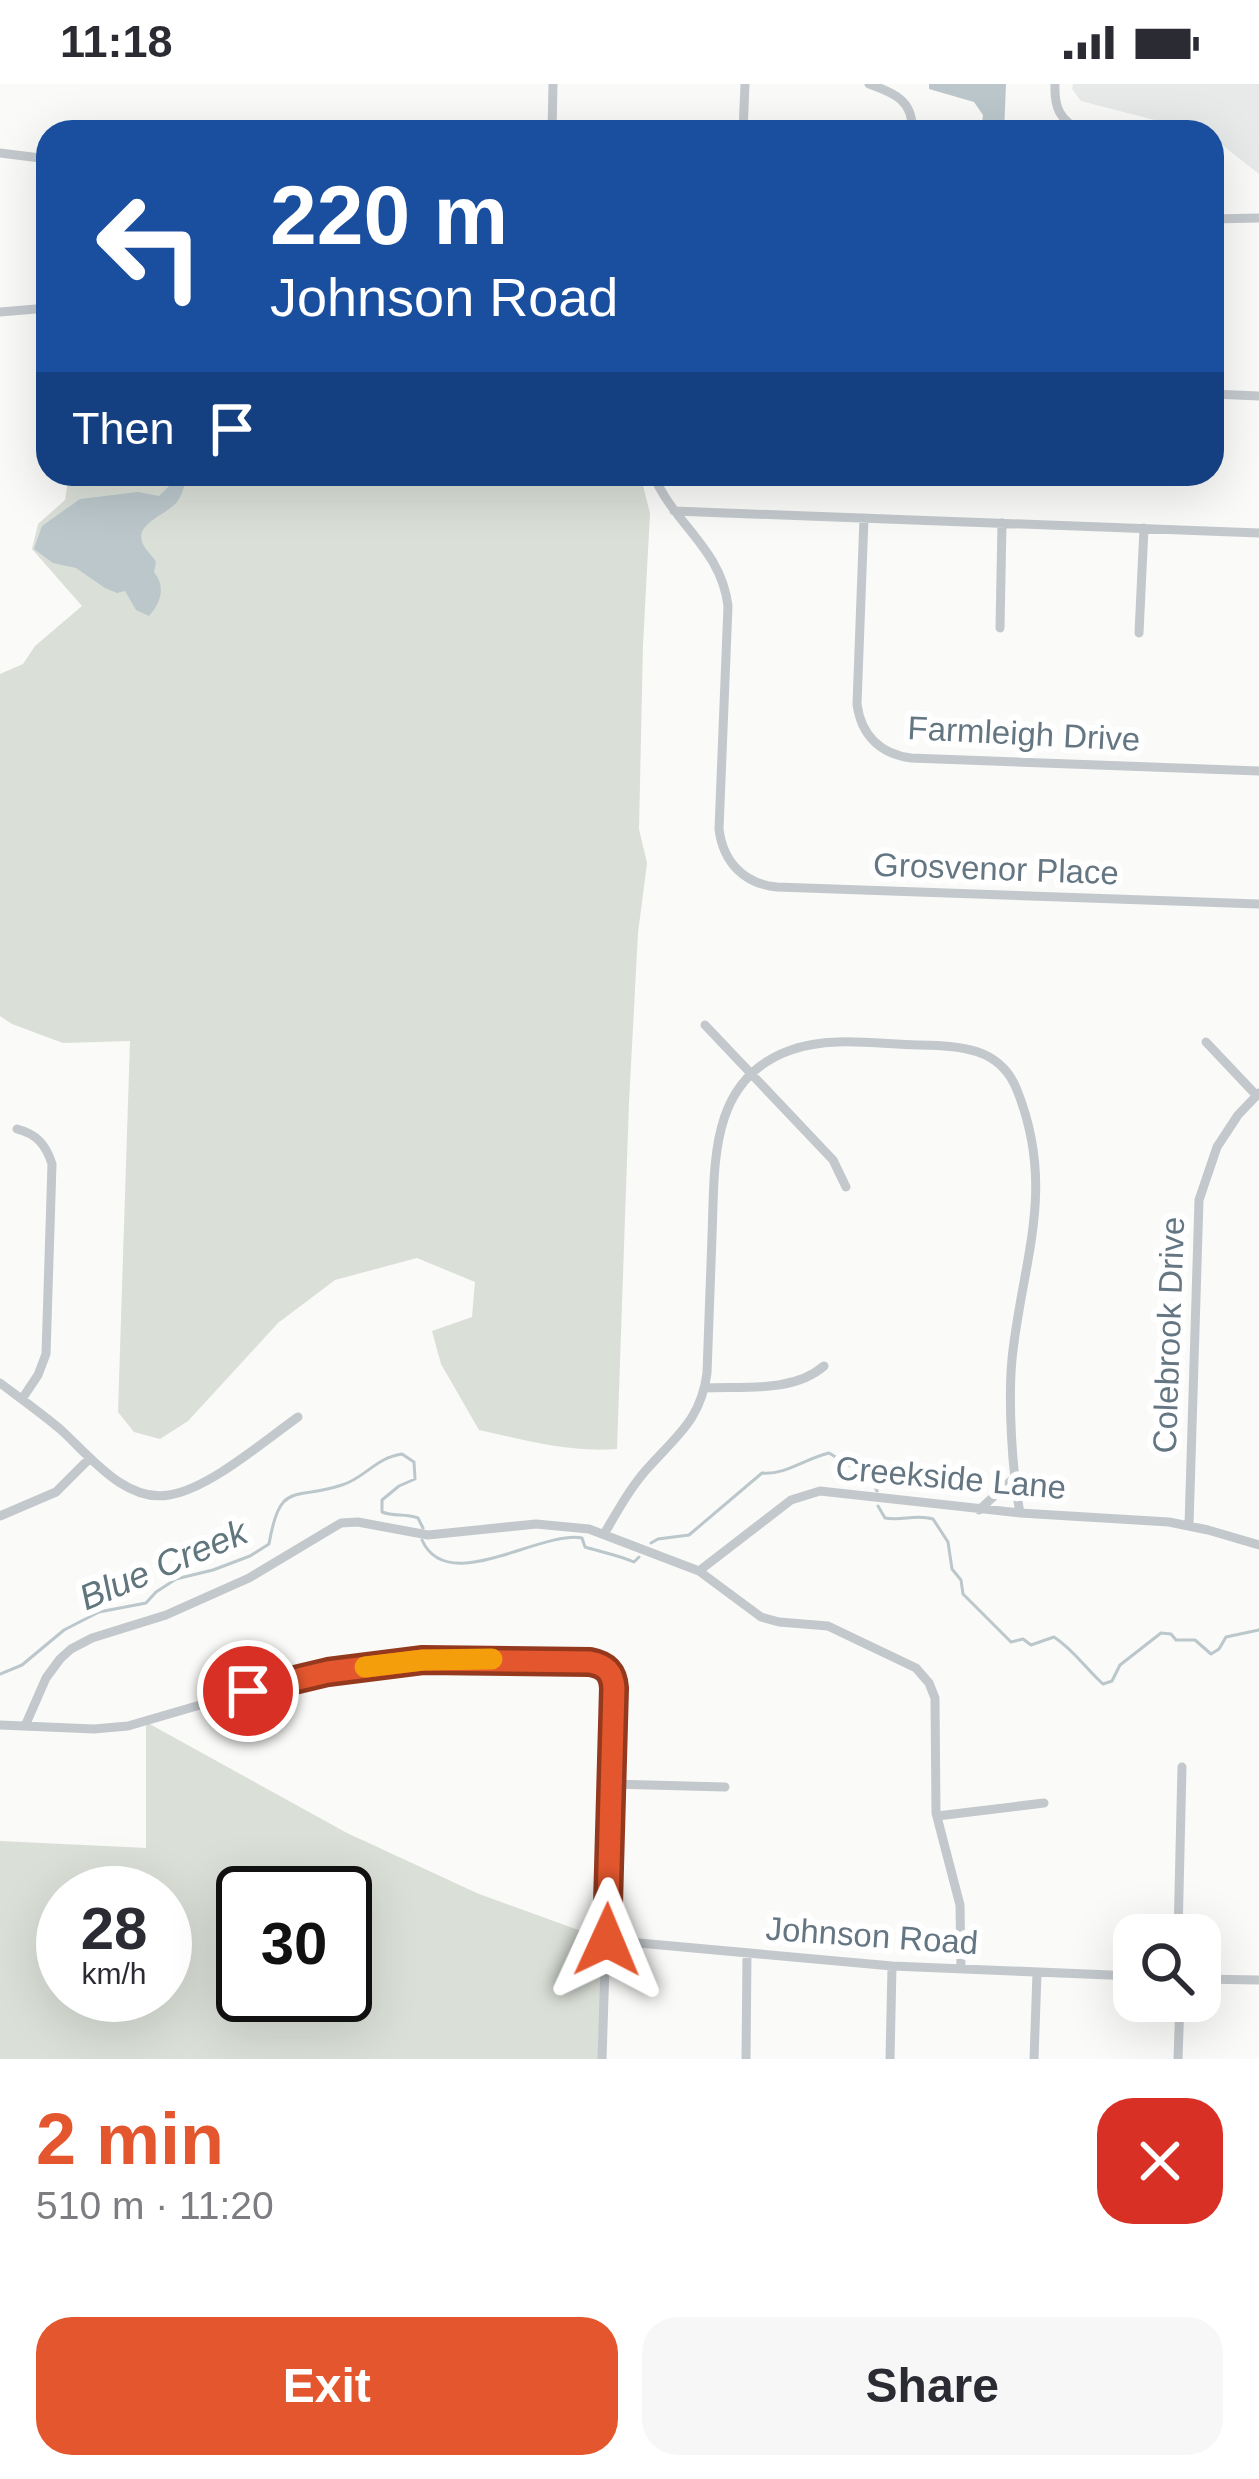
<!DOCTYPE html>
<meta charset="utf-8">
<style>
body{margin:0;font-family:Helvetica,sans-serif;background:#f7f7f7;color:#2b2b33;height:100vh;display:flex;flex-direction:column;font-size:45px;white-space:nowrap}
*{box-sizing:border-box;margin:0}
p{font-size:39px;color:#7c7c81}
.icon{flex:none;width:66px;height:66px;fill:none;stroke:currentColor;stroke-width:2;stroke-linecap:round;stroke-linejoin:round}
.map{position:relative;height:1975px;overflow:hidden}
.sheet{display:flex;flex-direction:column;background:#fff;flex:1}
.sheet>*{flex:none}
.guide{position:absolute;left:36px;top:36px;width:1188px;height:366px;border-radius:36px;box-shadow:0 12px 48px #0002;background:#1a4fa0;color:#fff;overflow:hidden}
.fabs{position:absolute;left:1113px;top:1830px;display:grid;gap:24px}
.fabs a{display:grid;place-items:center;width:108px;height:108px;border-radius:24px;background:#fff;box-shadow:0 12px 48px #0002;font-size:60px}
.speed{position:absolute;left:36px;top:1782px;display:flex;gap:24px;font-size:60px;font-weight:700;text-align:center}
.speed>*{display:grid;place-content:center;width:156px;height:156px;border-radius:50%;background:#fff;box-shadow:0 12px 48px #0002;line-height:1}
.speed small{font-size:30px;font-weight:400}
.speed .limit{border:6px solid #111;border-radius:18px;background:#fff;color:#111}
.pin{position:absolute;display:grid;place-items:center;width:102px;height:102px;color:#fff;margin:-51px;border:6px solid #fff;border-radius:50%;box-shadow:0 3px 12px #0007}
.me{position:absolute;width:132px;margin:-66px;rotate:1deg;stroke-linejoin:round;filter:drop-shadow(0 0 9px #0008)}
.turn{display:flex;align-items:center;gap:42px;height:252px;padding:0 36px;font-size:54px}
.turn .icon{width:156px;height:156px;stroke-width:2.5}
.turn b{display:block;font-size:84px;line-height:102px}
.then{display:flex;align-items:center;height:114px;padding:0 36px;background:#0003;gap:24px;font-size:45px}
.round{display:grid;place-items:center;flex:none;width:126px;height:126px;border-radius:36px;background:#f7f7f7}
.summary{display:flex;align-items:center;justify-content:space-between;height:204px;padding:0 36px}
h1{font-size:72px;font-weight:800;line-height:90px;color:#e4572e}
.action{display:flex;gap:24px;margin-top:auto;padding:24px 36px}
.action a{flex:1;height:138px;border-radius:36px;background:#e4572e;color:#fff;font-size:48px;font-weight:800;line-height:138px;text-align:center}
.action a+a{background:#f7f7f7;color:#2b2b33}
.status{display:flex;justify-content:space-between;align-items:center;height:84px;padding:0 60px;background:#fff;direction:ltr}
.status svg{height:33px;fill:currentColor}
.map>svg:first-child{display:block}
</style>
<div class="status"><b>11:18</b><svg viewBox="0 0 49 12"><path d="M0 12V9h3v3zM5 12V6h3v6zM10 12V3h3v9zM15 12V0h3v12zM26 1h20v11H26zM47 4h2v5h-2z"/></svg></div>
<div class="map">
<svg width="1259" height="1975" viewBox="0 0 1259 1975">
<rect width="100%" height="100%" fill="#fafaf8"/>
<path fill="#e8e9e9" d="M1073,0h186v90l-47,-37v-5h-11l-120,-31 -9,-12z"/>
<path fill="#dadfd7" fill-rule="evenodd" d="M69,390h571l10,39 -7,132 -4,184 8,34 -9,70 -9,169 -12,347c-46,4 -93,-9 -138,-19l-38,-66 -9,-33 40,-14 3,-35 -58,-24 -82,22 -57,43 -90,98 -28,18 -26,-7 -16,-20 12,-371 -67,2 -51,-19 -12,-8v-342l23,-10 12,-18 47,-40 -50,-57 6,-25 27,-24z
M146,1638l201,111 132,61 127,46 -4,119h-602v-218l146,7zM63,1809h102v102h-102zM243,1809h102v102h-102z"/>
<path fill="#bbc7cb" d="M929,0h77l-2,48h-23l2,-17 -9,-13 -45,-13z
M184,390h6c-7,9 -6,19 -13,28 -10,13 -46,22 -33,44 3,6 9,10 12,16l-2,10c12,15 7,30 -5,44l-13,-6 -11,-19 -8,2 -12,-5 -29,-20 -23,-5 -19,-14 8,-23 38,-27 58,-7 21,4 11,-11h7z"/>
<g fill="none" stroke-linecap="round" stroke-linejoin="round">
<path stroke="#bbc7cb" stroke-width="3" d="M878,1422l7,12c17,3 31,-4 48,1l15,23 4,27 9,11 2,14 48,48 12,-3 8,6 23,-8c20,13 31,31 49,47l9,-3 8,-16 41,-32 10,1 5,6h19l16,14 8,-5 7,-12 33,-7
M422,1456c25,57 118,-10 160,-2l3,9c16,5 33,8 49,15l5,-5
M651,1459l7,-4 31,-4 73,-62c24,2 42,-14 67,-20l40,24 8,14
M0,1590l22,-9 42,-35 35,-18 47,-9 10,-11 20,-13 37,-9 37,-14 19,-12c11,-64 24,-43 73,-59 23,-7 33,-27 60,-31l12,8 1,17 -16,7 -17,14v12c12,5 23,1 36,6l5,10"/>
<path stroke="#c3c8cc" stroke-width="9" d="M869,0c26,9 45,17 43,48
M1055,0c-1,25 5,35 26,48
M552,48l1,-48
M743,48l2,-48
M1133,48h24
M0,69l48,6
M1212,135l47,-1
M0,228l48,-4
M1212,310l47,2
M653,390c21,51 68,74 75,132l-9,223c4,33 25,55 58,58l482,17
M674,427l585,22
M864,434l-7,186c4,31 23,50 54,54l348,13
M1000,544l2,-105
M1139,549l5,-105
M705,941l128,135 13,27
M1206,958l50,53
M17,1045c20,5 29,16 35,35l-6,190 -8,21 -16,24
M0,1299c20,15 41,30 60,46 29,26 65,74 109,66 40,-6 95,-54 129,-78
M704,1304c39,-2 89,5 120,-22
M979,1426l36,-33
M0,1432l56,-24 34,-34
M1189,1441l10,-325 18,-53 21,-32 21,-22
M604,1450c13,-22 26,-46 43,-65 29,-33 54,-49 60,-96 2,-46 3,-91 5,-137 3,-71 -4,-157 79,-186 38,-14 86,-6 126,-5 41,1 83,1 100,45 40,100 5,171 -5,269 -4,43 0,112 8,154
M699,1487l92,-71 29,-9 200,22 149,9 39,8 51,15
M0,1641l94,4 34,-3 120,-35 80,-19 95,-12 167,2c16,3 23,11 24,26l-12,371
M25,1642l21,-48 14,-19 11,-10 21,-11 74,-23 83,-37 92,-55 17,-1 70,13 108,-11 53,5 110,42 62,46 18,5 49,4 88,42 13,15 6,15 1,115 24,92 1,64
M611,1700l114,3
M937,1732l107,-13
M1178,1851l4,-168
M606,1856l286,26 242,10
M1200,1895l59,1
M746,1975l1,-106
M890,1975l2,-93
M1034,1975l3,-86
M1178,1975l2,-58"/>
</g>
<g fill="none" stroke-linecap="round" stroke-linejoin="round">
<g stroke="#94391e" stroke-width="30">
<path id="route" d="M248,1607l80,-19 95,-12 167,2c16,3 23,10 24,26l-7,252"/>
</g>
<use href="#route" stroke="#e4572e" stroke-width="21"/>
<path stroke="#f59e0b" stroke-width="21" d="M365,1583l58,-7 69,-1"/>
</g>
<g text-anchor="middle" stroke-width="12" stroke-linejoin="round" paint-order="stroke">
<g font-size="33" fill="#657683" stroke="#fff">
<text transform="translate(1024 649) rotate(3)" y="12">Farmleigh Drive</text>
<text transform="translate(996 784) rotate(2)" y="12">Grosvenor Place</text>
<text transform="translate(1168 1251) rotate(-88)" y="12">Colebrook Drive</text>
<text transform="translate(951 1393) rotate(5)" y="12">Creekside Lane</text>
<text transform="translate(872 1851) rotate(4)" y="12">Johnson Road</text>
</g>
<g font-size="36" font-style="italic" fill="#60757c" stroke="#fff">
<text transform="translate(163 1480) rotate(-23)" y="13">Blue Creek</text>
</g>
</g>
</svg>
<div class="fabs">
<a><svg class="icon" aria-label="search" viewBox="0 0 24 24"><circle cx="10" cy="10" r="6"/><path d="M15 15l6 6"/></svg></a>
</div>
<div class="speed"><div>28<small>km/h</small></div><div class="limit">30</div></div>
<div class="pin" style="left:248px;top:1607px;background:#d93025"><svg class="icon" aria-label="arrive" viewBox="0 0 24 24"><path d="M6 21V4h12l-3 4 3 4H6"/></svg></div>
<svg class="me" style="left:607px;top:1856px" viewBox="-20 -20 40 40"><path d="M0-17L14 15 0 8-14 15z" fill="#e4572e" stroke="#fff" stroke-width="4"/></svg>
<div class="guide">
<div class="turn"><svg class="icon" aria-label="left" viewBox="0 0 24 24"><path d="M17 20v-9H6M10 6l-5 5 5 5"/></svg><div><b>220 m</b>Johnson Road</div></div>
<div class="then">Then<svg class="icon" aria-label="arrive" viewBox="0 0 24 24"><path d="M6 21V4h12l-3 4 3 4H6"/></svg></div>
</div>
</div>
<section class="sheet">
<div class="summary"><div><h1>2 min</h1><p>510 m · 11:20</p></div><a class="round" style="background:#d93025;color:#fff"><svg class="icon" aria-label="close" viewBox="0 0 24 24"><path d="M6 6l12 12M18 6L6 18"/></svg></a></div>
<div class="action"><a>Exit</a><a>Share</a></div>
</section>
